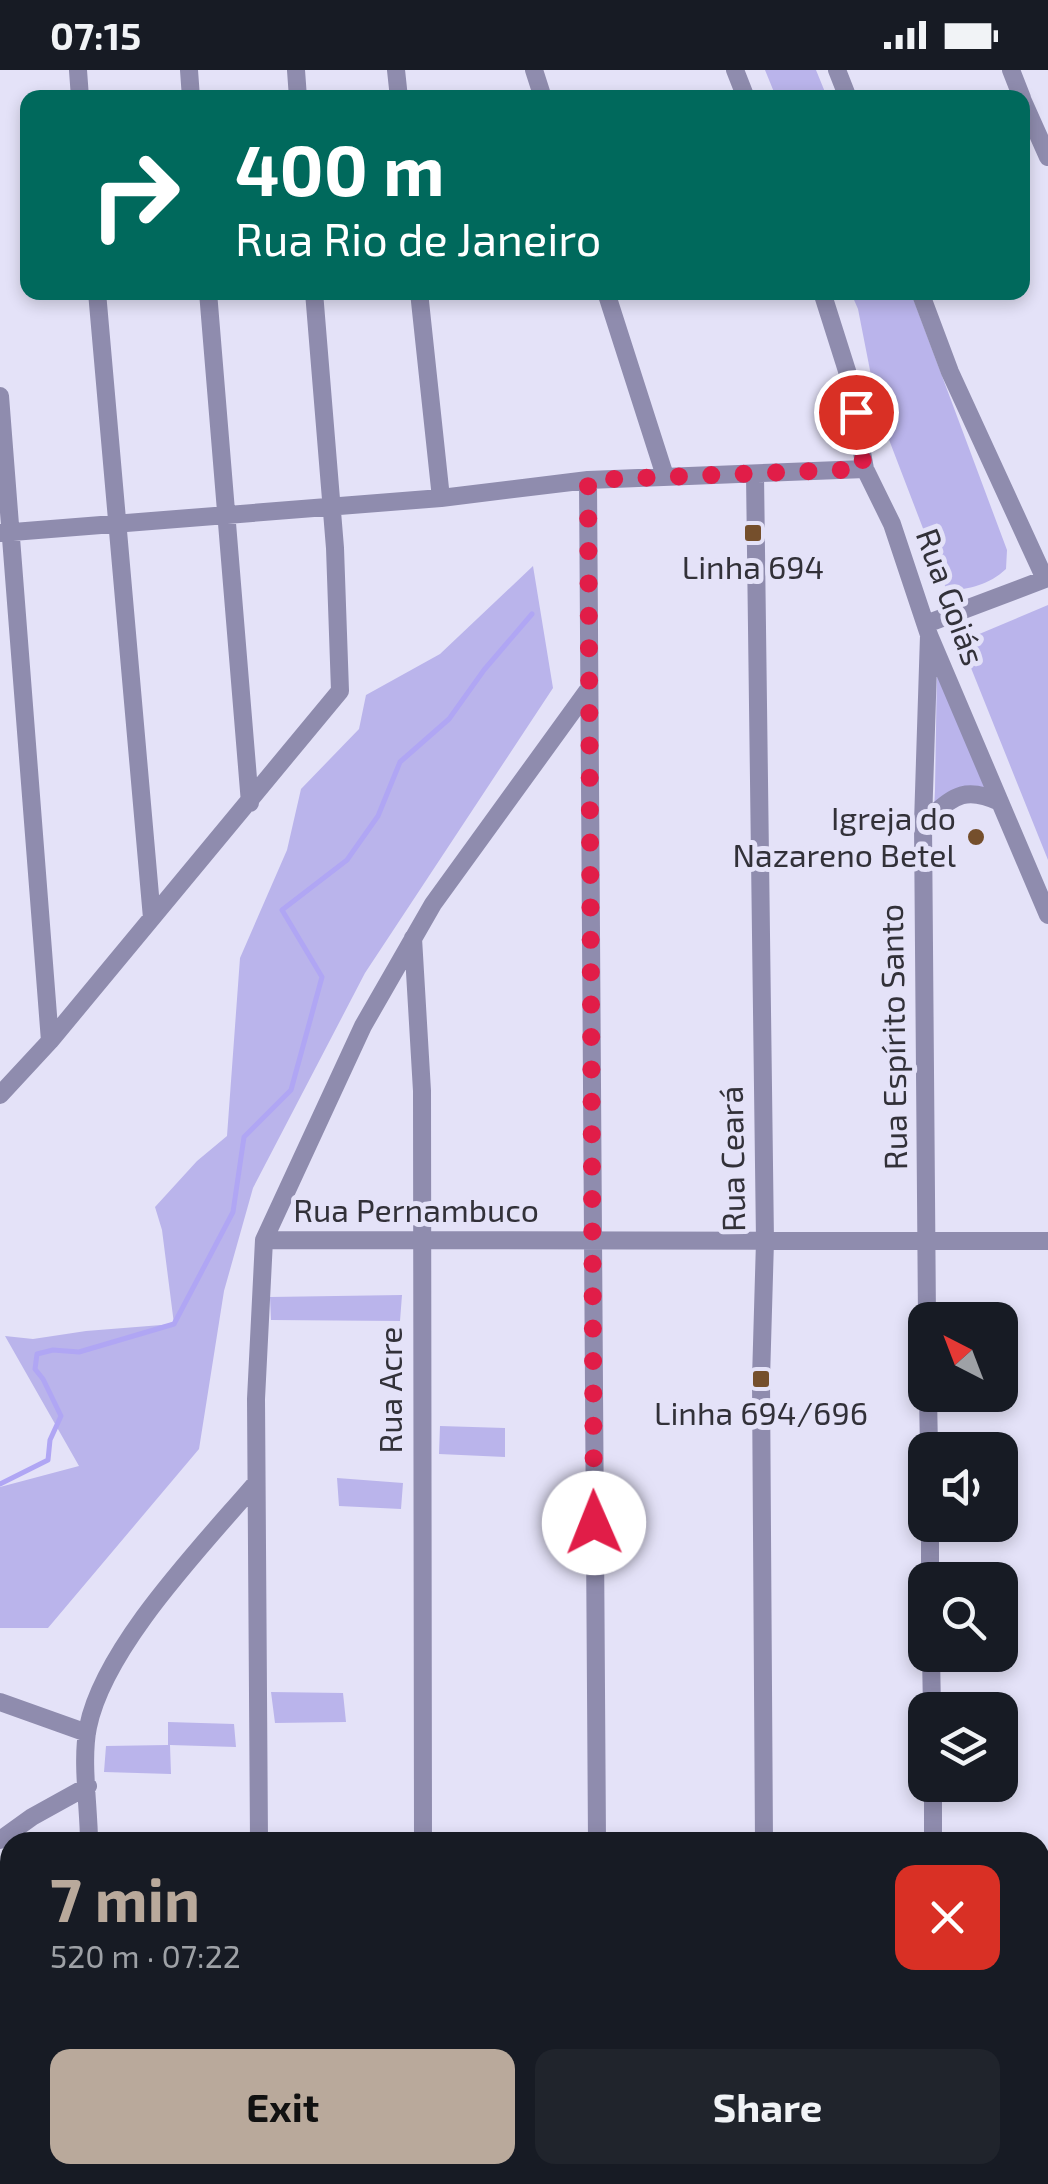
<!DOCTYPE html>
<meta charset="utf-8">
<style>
body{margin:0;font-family:"Exo 2",sans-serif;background:#20242c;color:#f1f3f6;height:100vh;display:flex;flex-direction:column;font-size:38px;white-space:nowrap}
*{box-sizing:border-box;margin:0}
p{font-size:32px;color:#9ea1a6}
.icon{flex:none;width:55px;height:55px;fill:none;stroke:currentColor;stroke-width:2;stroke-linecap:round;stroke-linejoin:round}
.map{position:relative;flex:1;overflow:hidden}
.drawer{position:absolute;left:0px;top:1762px;width:1050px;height:352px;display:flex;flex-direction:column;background:#171b24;border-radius:30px 30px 0 0;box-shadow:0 5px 15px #0003}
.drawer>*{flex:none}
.hud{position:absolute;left:20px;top:20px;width:1010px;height:210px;border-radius:20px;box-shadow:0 5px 15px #0003;background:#00695c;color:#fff;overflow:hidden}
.needle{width:65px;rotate:318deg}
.fabs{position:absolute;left:908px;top:1232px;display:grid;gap:20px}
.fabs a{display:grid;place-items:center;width:110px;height:110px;border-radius:20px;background:#171b24;box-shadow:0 5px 15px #0003;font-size:50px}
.pin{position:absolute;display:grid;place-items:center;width:85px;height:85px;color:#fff;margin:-42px;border:5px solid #fff;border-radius:50%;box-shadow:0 2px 10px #0007}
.me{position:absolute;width:110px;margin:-55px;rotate:359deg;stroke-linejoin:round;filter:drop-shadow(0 0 8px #0008)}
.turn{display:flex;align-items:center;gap:35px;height:210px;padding:0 50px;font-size:45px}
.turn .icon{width:130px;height:130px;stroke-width:2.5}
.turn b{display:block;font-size:70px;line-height:85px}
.round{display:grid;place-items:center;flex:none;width:105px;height:105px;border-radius:20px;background:#20242c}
.headline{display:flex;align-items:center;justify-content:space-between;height:170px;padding:0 50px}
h1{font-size:60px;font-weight:700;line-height:75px;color:#b9a99b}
.action{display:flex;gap:20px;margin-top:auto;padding:20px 50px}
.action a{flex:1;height:115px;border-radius:20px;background:#b9a99b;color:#111;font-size:40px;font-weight:700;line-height:115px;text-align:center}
.action a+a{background:#20242c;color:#f1f3f6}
.status{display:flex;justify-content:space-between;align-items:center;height:70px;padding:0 50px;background:#171b24;direction:ltr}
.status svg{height:28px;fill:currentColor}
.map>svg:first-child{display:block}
</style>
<div class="status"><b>07:15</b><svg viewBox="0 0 49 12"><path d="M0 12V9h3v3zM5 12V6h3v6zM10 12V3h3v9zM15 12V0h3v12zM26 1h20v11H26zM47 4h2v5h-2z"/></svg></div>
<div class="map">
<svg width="1048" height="2114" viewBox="0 0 1048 2114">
<rect width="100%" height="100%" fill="#e4e2f8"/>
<path fill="#bab4eb" d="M765,0h51l11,27h-51z
M851,223h60l96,257 -1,19c-17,16 -37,20 -59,22l-69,-180 -20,-102z
M533,496l20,122 -188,285 -112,215 -29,103 -25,158 -151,179h-48v-141l79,-21 -74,-130 28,3 53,-8 88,-7 -12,-94 -7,-23 42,-46 30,-25 13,-178 47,-108 14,-61 58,-60 7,-34 74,-41z
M1048,535v255l-85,-212 2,-8z
M937,598l54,119 -57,23 1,-20z
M402,1225l-2,26 -129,-1 -1,-23z
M440,1356l65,2v29l-66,-3z
M337,1408l66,5 -2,26 -62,-3z
M271,1622l72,1 3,29 -71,1z
M168,1652l66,2 2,23 -66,-2 1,29 -67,-2 2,-26 62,-1z"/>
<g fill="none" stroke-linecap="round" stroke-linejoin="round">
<path stroke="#b0a6f4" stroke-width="5" d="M0,1414l48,-24 2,-20 11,-24 -18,-37 -8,-10 2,-15 16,-4 26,2 95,-28 59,-112 11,-75 47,-47 31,-113 -40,-67 65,-50 31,-44 22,-54 49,-43 35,-49 48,-56"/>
<path stroke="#8f8cae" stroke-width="9" d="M80,2114l2,-9"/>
<path stroke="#8f8cae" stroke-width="18" d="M78,0l2,28
M189,0l2,28
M296,0l2,28
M396,0l3,28
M534,0l9,28
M735,0l11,28
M837,0l11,28
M1011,0l11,28
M1022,29l26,58
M97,222l55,626
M208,222l42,511
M419,222l22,206
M606,222l59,184
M822,222l26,82 17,95 27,55 37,111 119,280
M920,222l30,80 95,207
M0,326l50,645
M755,404l10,767 -4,138 3,463
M588,410l9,1362
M0,463l441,-35 147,-18 277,-11
M926,554l122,-46
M923,753c29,-24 38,-39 77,-21
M413,868l9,153 1,751
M0,1025l50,-54 290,-350 -5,-143 -21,-256
M264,1170l784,1
M927,1250l-4,-497 6,-188
M928,1325l1,55
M930,1455v55
M931,1585l1,55
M0,1632l87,31
M933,1715v57
M0,1770l32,-23 56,-31
M89,1772c0,-34 -8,-81 -1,-115 16,-80 114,-181 168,-244
M259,1772l-3,-443 8,-159 99,-214 70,-122 155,-214
M1040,1981h8
M0,1992l10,-1
M598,2114v-9"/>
</g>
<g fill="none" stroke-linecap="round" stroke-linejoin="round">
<path stroke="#e11d48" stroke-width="18" stroke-dasharray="0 32.4" d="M594,1453l-6,-1043 276,-11 -8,-57"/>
</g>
<g fill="#754f2c" stroke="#e4e2f8" stroke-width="4">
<rect x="743" y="453" width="20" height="20" rx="5"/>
<circle cx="976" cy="767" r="10"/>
<rect x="751" y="1299" width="20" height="20" rx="5"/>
</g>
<g text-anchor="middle" stroke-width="10" stroke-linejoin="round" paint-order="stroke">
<g font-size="32" fill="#323139" stroke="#e4e2f8">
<text x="753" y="509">Linha 694</text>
<text x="956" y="760" text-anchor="end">Igreja do<tspan x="956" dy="37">Nazareno Betel</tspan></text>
<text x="761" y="1355">Linha 694/696</text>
</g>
<g font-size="32" fill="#323139" stroke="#e4e2f8">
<text transform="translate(950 527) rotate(70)" y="11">Rua Goiás</text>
<text transform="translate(894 967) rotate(-91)" y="11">Rua Espírito Santo</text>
<text transform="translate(733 1089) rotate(-91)" y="11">Rua Ceará</text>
<text x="416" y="1152">Rua Pernambuco</text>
<text transform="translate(391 1320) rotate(-90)" y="11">Rua Acre</text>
</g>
</g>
</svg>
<div class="fabs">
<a><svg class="needle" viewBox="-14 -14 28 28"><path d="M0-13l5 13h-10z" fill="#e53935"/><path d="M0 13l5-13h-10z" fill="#9ea1a6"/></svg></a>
<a><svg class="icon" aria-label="sound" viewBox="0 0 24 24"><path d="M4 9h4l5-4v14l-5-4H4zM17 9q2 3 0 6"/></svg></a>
<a><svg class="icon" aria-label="search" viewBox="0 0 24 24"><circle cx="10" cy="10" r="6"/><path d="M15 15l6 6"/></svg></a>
<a><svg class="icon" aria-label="layers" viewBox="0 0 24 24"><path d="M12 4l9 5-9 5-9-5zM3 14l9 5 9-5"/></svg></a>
</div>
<div class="pin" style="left:856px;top:342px;background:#d93025"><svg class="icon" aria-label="arrive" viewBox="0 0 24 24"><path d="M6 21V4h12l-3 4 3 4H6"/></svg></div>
<svg class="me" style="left:594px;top:1453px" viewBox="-20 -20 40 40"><circle r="19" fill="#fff"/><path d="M0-13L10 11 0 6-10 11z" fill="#e11d48"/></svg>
<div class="hud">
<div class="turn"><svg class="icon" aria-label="right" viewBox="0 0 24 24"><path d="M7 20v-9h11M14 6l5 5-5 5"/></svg><div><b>400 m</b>Rua Rio de Janeiro</div></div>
</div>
<section class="drawer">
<div class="headline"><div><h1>7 min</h1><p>520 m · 07:22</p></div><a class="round" style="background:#d93025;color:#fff"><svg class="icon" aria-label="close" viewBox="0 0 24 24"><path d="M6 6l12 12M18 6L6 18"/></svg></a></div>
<div class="action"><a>Exit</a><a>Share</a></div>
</section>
</div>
